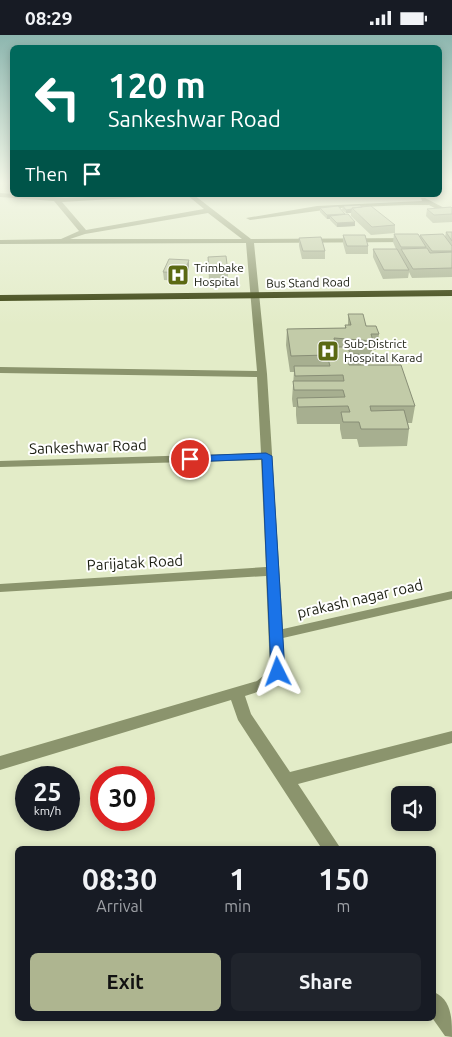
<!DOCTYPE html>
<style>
body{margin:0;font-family:Ubuntu,sans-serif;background:#20242c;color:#f1f3f6;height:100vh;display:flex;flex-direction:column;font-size:19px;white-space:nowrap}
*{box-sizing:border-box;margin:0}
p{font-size:16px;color:#9ea1a6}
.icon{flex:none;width:28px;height:28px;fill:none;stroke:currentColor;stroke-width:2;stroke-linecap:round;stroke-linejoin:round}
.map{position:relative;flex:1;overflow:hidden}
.side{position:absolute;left:15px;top:811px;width:421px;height:175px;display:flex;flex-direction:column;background:#171b24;border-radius:8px;box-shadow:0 2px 8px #0003}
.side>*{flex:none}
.banner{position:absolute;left:10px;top:10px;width:432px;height:152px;border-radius:8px;box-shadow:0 2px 8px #0003;background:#00695c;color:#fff;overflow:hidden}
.fabs{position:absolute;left:391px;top:751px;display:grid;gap:10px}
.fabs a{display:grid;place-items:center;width:45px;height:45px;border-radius:8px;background:#171b24;box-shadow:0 2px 8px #0003;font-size:25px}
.speed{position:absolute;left:15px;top:731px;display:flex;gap:10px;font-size:25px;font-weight:700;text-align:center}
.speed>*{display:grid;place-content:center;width:65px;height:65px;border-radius:50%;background:#171b24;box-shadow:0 2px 8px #0003;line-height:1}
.speed small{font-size:12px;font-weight:400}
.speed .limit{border:8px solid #d22;background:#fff;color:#111}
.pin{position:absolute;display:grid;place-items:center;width:42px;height:42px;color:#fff;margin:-21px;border:2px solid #fff;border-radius:50%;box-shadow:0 1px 5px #0007}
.me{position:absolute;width:55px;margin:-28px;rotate:357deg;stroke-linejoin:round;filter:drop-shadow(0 0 4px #0008)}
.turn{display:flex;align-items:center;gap:18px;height:105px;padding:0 15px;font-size:22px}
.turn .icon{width:65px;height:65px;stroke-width:2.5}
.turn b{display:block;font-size:35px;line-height:42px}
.then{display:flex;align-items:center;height:48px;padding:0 15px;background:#0003;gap:10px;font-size:19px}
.eta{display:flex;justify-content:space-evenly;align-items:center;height:85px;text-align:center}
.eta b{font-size:30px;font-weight:600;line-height:35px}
.cta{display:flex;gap:10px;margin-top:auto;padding:10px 15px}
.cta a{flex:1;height:58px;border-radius:8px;background:#aeb590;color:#111;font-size:20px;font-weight:600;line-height:58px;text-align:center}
.cta a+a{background:#20242c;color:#f1f3f6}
.status{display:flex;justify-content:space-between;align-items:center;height:35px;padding:0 25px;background:#171b24;direction:ltr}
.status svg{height:14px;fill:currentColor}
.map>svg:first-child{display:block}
</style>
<div class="status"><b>08:29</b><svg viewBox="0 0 49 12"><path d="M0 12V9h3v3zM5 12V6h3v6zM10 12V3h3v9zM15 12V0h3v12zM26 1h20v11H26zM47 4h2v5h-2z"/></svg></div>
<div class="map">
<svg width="452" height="1002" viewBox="0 0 452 1002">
<rect width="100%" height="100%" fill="#e3ecc8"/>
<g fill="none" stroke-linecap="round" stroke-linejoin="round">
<path fill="#8b946d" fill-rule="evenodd" d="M0,158l65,5 85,-3 -3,2 -85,5 24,28 118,-21 -17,-14h7l57,44 159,-1 4,2 -4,2 -156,1 13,131 16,255 169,-38v8l-169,39 2,34c-8,15 -25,19 -40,24l6,18 39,58 162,-41v12l-154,41 43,65h-19l-84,-129 -7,-20 -231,70v-14l257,-75 13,-11 -4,-94 -266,16v-8l266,-17 -5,-107 -261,7v-6l261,-8 -4,-76 -257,-4v-6l257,4 -11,-128 -246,1v-4l61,-1 18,-8 -25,-30 -54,-4zM208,178l34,26h-172l15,-5z
M421,163h4l27,14v5l-23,-12h-23l-67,3 -89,12 -4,-2 71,-12 105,-5z
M434,957c18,8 18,27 18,45l-7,-1 -12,-17z"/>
<path fill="#2c3500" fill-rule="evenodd" d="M452,255v6l-452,5v-6z"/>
</g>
<path fill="#a7af90" d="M343,171l19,1 33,18v8l-24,2 -20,-19v-3h-5l-4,-3z
M320,173l25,6v1l10,11 -18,1 -7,-7v-1h-3l-7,-7z
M452,173v14l-19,1 -7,-7 1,-7z
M446,197h6v45l-40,1 -3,-6 -1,6 -25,1 -10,-22v-8h23l-3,-7 1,-8 26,3v-2l25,2z
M343,200l25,11v8h-22l-3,-11z
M299,203l26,13v8h-23l-3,-13z
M208,222l20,15v8l-19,1z
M189,225v9l-5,12 -20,-1 -1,-8z
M348,279l31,20 -2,16h-5l-1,8 -12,-1 2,5v3l54,41 -3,17h-4l1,6 -2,17 -48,1 -2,-8h-15l-2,-10v-5h-43l-1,-9v-8h-3l-1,-8 2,-27h-4l-4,-27 1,-16 58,-1v-3h3z"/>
<path fill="#888e76" d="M352,174l-1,4h-5v-3z
M345,179v3l-15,-1v3h-3v-4z
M355,187v4l-18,1v-4z
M189,225v9l-5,12v-8z"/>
<path fill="#c2cba8" stroke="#888e76" d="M360,170l2,2 -10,1v1l-6,1 -3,-4z
M338,171l7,8 -18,1 -7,-7z
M371,171l24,19 -23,2 -20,-19z
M451,172l1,1v6l-18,1 -7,-6z
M348,179l7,8 -18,1 -7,-7z
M446,197h6v9z
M394,199h24l8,13h-25z
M443,199l9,12v5h-20l-12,-16z
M343,200h22l3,11h-21z
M321,202l4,14h-22l-4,-13z
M427,213l3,5 22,-1v16l-39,1 -12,-20z
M373,214h24l12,21h-25z
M226,221l2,16h-19l-1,-15z
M169,224l20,1 -5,13 -21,-1z
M348,279h15l3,12h10l3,8h-8l2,7 -39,-3 2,9h12l2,7h9l2,8h-13l1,3h52l14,41h-45l1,5 33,-1 5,19h-48l-2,-7h-16l-2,-10h9l-2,-6 -50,1 -1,-9 48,-1 -2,-7h-49l-1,-9h51l-1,-6 -48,1 -1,-10h36l-3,-11 -36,1 -4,-27 59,-1 -1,-3h6z"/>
<linearGradient id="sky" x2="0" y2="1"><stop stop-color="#8db6af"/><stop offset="0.51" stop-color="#f2f6e6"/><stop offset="1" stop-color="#f2f6e6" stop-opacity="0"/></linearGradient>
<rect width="452" height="290" fill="url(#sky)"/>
<path fill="#1a73e8" stroke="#114b97" d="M266,418l6,3 13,216 -7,5 -7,-5 -9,-213 -72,3 -5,-3 5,-3z"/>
<defs>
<g id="hospital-square" transform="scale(1.125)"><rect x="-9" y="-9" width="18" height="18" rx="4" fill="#5b6913" stroke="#fff"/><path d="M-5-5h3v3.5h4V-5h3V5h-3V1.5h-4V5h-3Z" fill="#fff"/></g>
</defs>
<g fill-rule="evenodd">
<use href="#hospital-square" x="178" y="240"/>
<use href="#hospital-square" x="328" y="316"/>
</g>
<g text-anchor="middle" stroke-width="4" stroke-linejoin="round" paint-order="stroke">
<g font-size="12" fill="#1a1d10" stroke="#fff" text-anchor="start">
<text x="194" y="237">Trimbake<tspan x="194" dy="14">Hospital</tspan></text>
<text x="344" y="313">Sub-District<tspan x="344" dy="14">Hospital Karad</tspan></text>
</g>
<g font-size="12" fill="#1a1d10" stroke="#fff">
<text transform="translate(308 248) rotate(-1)" y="4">Bus Stand Road</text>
</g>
<g font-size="15" fill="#1a1d10" stroke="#fff">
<text transform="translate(88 412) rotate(-2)" y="5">Sankeshwar Road</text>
<text transform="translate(135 528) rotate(-3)" y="5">Parijatak Road</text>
<text transform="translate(360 564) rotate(-13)" y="5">prakash nagar road</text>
</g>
</g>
</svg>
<div class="fabs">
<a><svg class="icon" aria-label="sound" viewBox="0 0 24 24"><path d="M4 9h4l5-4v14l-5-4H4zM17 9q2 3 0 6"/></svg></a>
</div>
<div class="speed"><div>25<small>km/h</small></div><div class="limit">30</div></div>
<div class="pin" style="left:190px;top:424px;background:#d93025"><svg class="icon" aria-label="arrive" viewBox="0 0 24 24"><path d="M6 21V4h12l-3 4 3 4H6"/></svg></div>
<svg class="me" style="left:278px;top:637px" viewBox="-20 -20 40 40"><path d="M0-17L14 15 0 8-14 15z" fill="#1a73e8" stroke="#fff" stroke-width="4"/></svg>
<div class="banner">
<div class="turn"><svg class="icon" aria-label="left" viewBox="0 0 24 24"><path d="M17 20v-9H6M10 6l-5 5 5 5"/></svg><div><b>120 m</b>Sankeshwar Road</div></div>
<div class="then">Then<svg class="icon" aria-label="arrive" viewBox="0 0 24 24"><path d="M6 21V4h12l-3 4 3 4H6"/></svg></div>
</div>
<section class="side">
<div class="eta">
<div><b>08:30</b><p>Arrival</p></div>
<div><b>1</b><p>min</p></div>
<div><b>150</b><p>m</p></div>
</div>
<div class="cta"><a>Exit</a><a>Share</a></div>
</section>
</div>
